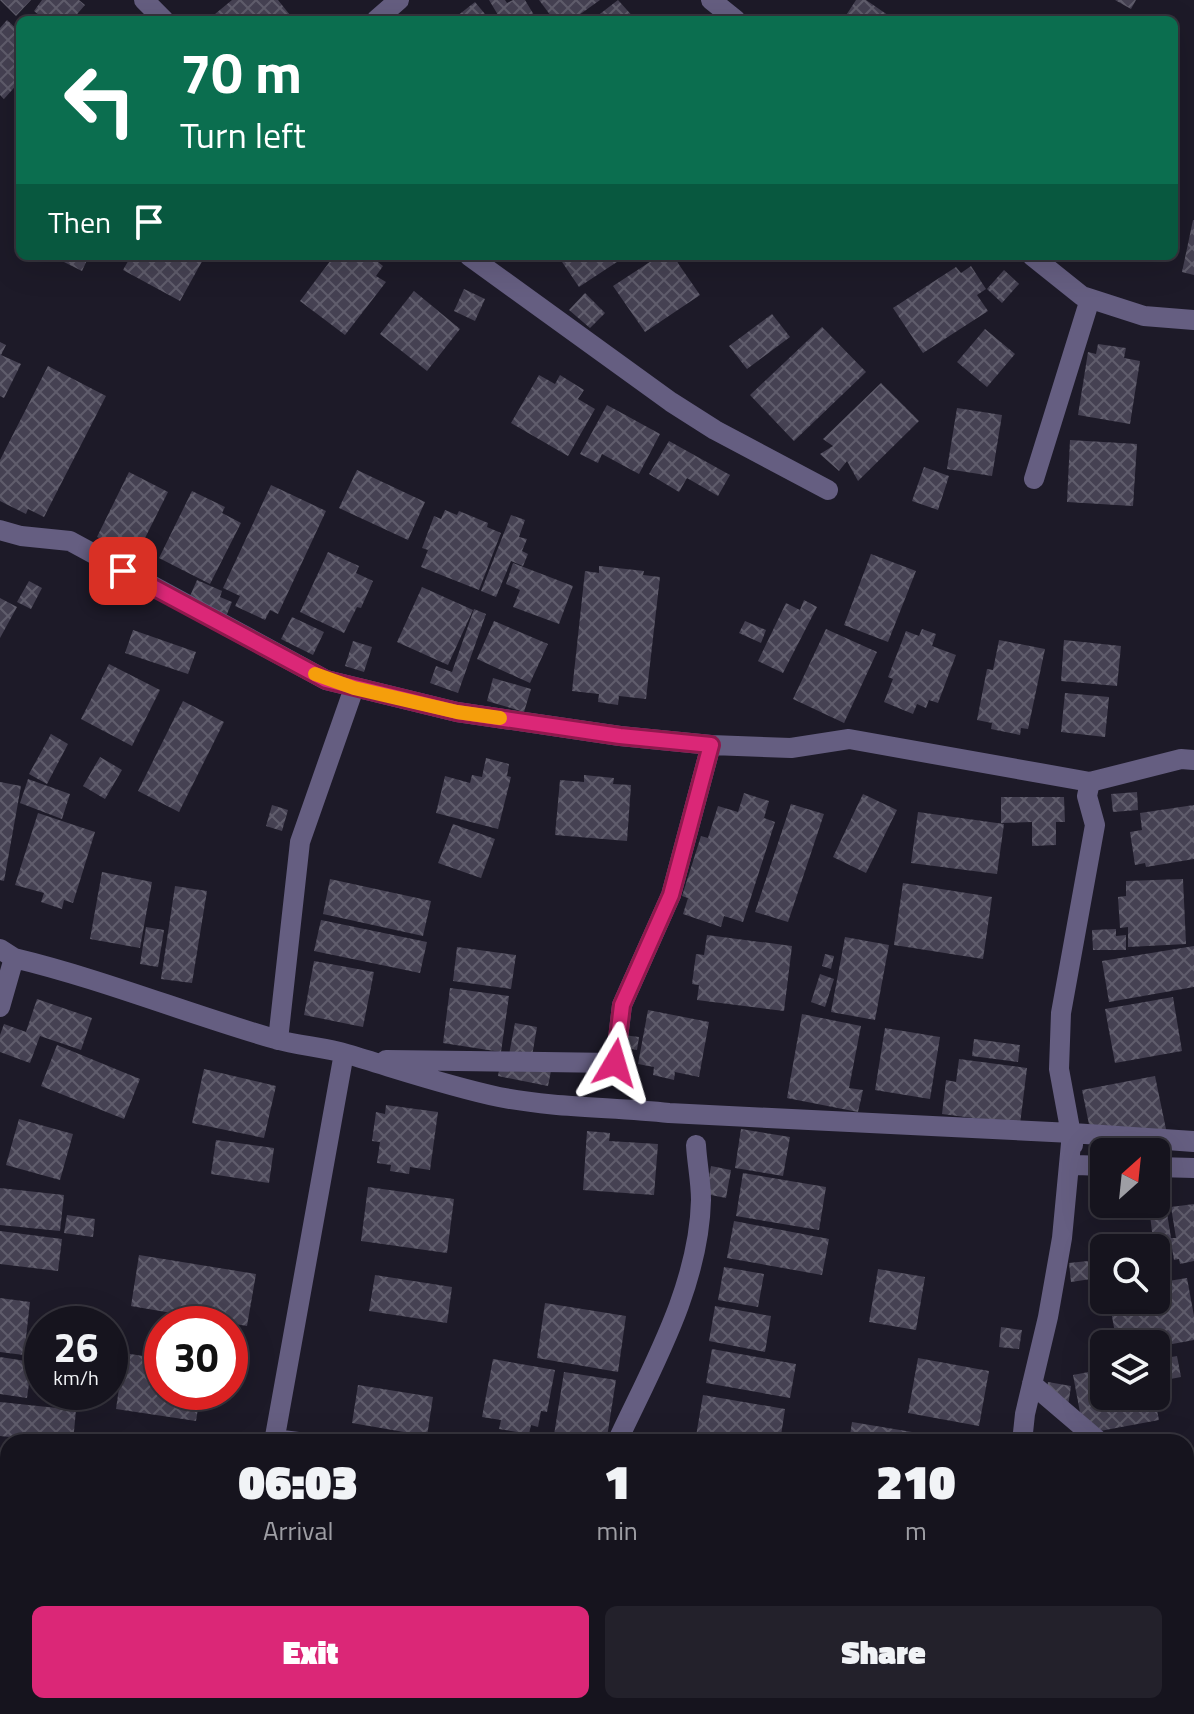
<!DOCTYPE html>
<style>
body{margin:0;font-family:"Titillium Web",sans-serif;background:#23212b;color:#f1f3f6;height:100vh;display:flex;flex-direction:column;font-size:30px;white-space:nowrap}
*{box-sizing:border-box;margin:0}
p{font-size:26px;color:#9e9ea4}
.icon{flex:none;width:44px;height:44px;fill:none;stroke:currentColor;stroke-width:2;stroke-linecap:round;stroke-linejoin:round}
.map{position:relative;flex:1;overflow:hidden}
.panel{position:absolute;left:0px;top:1434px;width:1194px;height:280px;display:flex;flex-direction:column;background:#16141e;border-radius:24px 24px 0 0;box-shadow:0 8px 32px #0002,0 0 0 2px #35333c}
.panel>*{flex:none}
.top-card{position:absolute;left:16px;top:16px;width:1162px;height:244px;border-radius:12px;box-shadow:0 8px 32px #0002,0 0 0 2px #35333c;background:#0b6e4f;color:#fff;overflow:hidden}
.needle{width:52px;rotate:27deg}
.buttons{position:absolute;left:1090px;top:1138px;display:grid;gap:16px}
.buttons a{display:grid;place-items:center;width:80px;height:80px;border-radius:12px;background:#16141e;box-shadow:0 8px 32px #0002,0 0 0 2px #35333c;font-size:40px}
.speed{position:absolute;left:24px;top:1306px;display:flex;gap:16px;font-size:40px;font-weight:700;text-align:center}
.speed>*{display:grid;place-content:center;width:104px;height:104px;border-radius:50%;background:#16141e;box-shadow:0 8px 32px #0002,0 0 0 2px #35333c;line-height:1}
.speed small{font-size:20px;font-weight:400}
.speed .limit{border:12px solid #d22;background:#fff;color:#111}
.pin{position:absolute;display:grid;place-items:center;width:68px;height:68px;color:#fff;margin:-34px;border-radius:16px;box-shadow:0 4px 12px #0006}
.me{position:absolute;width:88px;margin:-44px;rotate:7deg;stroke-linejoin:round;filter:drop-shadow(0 0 6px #0008)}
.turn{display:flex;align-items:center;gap:28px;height:168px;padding:0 32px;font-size:36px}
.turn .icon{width:104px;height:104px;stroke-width:2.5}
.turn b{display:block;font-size:56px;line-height:68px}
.then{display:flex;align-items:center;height:76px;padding:0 32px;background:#0003;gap:16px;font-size:30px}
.eta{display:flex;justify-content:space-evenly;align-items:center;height:136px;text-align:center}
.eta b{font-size:48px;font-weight:800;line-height:56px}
.primary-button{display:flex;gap:16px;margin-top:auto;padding:16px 32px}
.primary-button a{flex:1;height:92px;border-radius:12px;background:#db2777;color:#fff;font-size:32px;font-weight:800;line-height:92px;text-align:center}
.primary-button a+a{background:#23212b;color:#f1f3f6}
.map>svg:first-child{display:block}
</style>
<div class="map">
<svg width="1194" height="1714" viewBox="0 0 1194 1714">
<defs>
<pattern id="building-cross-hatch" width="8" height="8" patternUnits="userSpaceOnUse" patternTransform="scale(2)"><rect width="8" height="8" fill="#454152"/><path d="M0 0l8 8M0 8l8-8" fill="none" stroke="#605d6c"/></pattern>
</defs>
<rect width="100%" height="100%" fill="#1d1a28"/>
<path fill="url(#building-cross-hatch)" d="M0,0h31l-15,16z
M42,0h37l6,5 -13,15h-27l-11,-9z
M232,0h46l16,20h-74l-5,-6z
M489,0h16l2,3 6,-3h12l12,20h-36z
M539,0h61l-28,20h-18z
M618,0l18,20h-44z
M856,0h10l29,20h-52z
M1115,0h21l-5,9z
M475,2l15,18h-38z
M7,20l13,12v49l-16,18 -4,-4v-67z
M1193,220h1v55l-12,-3z
M52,256h37l-7,15z
M131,256h74l-25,45 -57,-31z
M334,256h36l13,10 -7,10 10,6 -41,53 -45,-34z
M558,256h68l-47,31z
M659,256h14l27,39 -55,37 -32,-46z
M971,266l15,23 -9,6 11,16 -65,42 -30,-45 63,-41 5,6z
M1004,270l15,14 -17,19 -15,-14z
M464,289l21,10 -10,22 -21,-10z
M414,291l46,38 -33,42 -47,-37z
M585,293l20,20 -15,15 -21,-18z
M772,314l18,23 -43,32 -18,-23z
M822,327l44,45 -72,69 -44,-46z
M985,329l30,25 -28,33 -30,-25z
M0,342l6,3 -5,10 20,9 -17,34 -4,-2z
M1098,344l28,4 -2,10 16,3 -10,63 -52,-9 10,-63 8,2z
M48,366l58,30 -62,121 -16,-8 -2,5 -26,-13v-41z
M539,375l16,9 5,-9 24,15 -6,9 17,10 -27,47 -57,-33z
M881,383l38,38 -61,60 -11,-20 -8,10 -19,-17 13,-8 -10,-7z
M607,405l53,29 -21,40 -37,-20 -4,9 -18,-9z
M957,408l45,7 -10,61 -45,-7z
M1070,440l67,4 -4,62 -66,-4z
M669,441l61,34 -12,21 -31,-18 -8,14 -30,-18z
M924,467l25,9 -11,34 -26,-9z
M357,470l68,32 -17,38 -69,-32z
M129,472l39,20 -32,64 -39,-19z
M271,485l55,26 -48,103 -8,-4 -5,10 -30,-14 5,-10 -17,-8z
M192,491l33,16 -3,6 19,10 -31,61 -51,-26z
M445,510l12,5 2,-4 29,12 -1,4 14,6 -22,57 -58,-23 7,-17 -6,-2 12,-32 7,3z
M511,515l14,5 -6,17 8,2 -5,12 6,3 -5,12 -12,-5 -15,36 -15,-6z
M328,552l31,14 -3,7 17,8 -12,27 -4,-1 -13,26 -44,-21z
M871,554l45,17 -28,71 -44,-17z
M513,563l60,23 -14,38 -46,-17 7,-17 -14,-6z
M599,566l45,5 -1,4 17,2 -14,122 -27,-3 -1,9 -20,-3 1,-8 -27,-3 13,-120 14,2z
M197,580l25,11 -2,6 12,5 -7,17 -38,-16z
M29,581l13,7 -11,21 -14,-7z
M422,587l51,23 -25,55 -51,-23z
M0,598l17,9 -17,31z
M804,600l13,7 -34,66 -25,-12 28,-58 14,7z
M474,609l12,5 -28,79 -28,-10 6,-17 16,6z
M292,617l32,15 -11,23 -32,-16z
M494,621l54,23 -18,39 -53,-24z
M745,621l21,9 -5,13 -22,-10z
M826,629l51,23 -33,71 -51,-24z
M922,629l14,5 -4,12 24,9 -18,48 -9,-3 -3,8 -9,-4 -4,10 -29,-12 9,-23 -5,-2 18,-46 13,5z
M133,630l63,22 -8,22 -63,-21z
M999,640l46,9 -17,80 -7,-1 -1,7 -29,-6 1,-6 -15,-3 10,-51 6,1z
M1064,640l57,6 -4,40 -56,-5z
M353,641l19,6 -8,25 -19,-6z
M109,664l51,26 -28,56 -51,-27z
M493,678l38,11 -7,23 -37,-11z
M1065,693l44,4 -4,40 -44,-5z
M183,701l41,21 -45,90 -41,-21z
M51,734l17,10 -21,40 -18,-10z
M100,757l22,13 -17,29 -22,-13z
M486,758l23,6 -2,12 4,1 -13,52 -62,-16 9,-37 25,7 2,-8 10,2z
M584,775l30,3 -1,6 18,1 -4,56 -72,-6 5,-55 24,2z
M28,779l42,15 -8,25 -42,-16z
M0,782l21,4 -17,95 -4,-1z
M1137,792l1,18 -25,2 -2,-18z
M744,793l25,8 -5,17 11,4 -32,100 -19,-6 -3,11 -38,-13 5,-16 -6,-2 19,-60 7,2 10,-32 20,6z
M863,794l34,16 -31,63 -33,-16z
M1001,797h63l1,25h-9v23l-24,1v-24l-31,1z
M791,804l33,10 -36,108 -33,-10z
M272,805l16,5 -6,21 -16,-5z
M1194,805v54l-48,8 -1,-4 -10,2 -5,-33 12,-2 -2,-17z
M918,812l86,12 -7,50 -86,-11z
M38,813l57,19 -22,71 -9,-3 -2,9 -21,-7 3,-9 -29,-8z
M453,824l42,15 -14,39 -43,-15z
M102,872l50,10 -12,66 -50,-9z
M330,879l101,22 -8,35 -100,-22z
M1183,879l3,65 -58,3v-20l-8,1 -2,-31 8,-1v-15z
M903,883l89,14 -9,62 -89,-14z
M175,886l32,5 -15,92 -31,-4z
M321,920l106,22 -7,31 -106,-22z
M146,927l18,3 -6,37 -18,-3z
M1116,929v7l10,-1v15h-33l-1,-20z
M707,935l85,11 -8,65 -87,-11 2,-15 -7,-1 4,-30 8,1z
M845,937l44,8 -14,75 -44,-8z
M1194,946v41l-85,15 -7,-41z
M457,947l59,8 -5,34 -58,-8z
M825,954l9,2 -3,13 -9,-3z
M314,961l60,11 -11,55 -59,-12z
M820,974l14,5 -9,28 -14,-5z
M450,988l59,8 -8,56 -58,-9z
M1173,997l9,54 -67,12 -10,-54z
M37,999l55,19 -11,32 -41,-14 -10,27 -30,-11v-17l4,-11 22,8z
M648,1010l61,12 -10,55 -24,-5 -1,8 -21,-5 1,-8 -16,-3z
M802,1014l59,12 -12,62 14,2 -5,22 -71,-14z
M515,1023l22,4 -6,35 21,4 -4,20 -50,-10 3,-17 7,1z
M885,1028l55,9 -10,62 -55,-9z
M623,1035l16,2 -2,13 -16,-3z
M974,1039l46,6 -2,17 -46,-6z
M57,1045l83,34 -16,40 -83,-33z
M959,1059l68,9 -7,56 -78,-10 4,-34 10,2z
M204,1069l72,17 -12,52 -72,-15z
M1155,1076l12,58 -73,15 -12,-59z
M386,1105l52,7 -8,58 -20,-3 -1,7 -19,-3 1,-6 -14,-2 3,-21 -8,-1 4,-29 9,2z
M19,1119l54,15 -13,46 -54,-15z
M741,1129l49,8 -7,39 -48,-8z
M587,1131l23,2 -1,8 49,3 -4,51 -71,-5z
M216,1140l58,8 -5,35 -58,-9z
M711,1166l20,4 -5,28 -20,-4z
M743,1173l83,14 -7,43 -83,-14z
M368,1187l86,12 -7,54 -86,-12z
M0,1188l64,7 -4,36 -60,-6z
M1194,1204v57l-14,3 -1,-5 -5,1 -2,-12 -16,2 -2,-2 -4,-33 17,-2 4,25h5l-5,-31z
M67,1215l28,4 -2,18 -29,-4z
M734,1221l95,18 -7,36 -95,-17z
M0,1231l62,8 -4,32 -58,-7z
M139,1255l117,19 -9,52 -116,-20z
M1088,1261l3,18 -20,3 -2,-19z
M724,1267l40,7 -6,33 -40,-7z
M878,1269l47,8 -9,53 -47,-8z
M375,1275l77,12 -5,36 -78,-12z
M1187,1278l7,38v24l-38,7v-3h-39l-8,-44h47v-17z
M0,1298l30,4 -6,53 -24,-3z
M545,1303l81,13 -8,56 -81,-14z
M715,1306l56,10 -6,36 -56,-11z
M1001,1327l21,3 -3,19 -20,-2z
M712,1349l84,15 -6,34 -84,-15z
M124,1353l38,6v33h54l-2,13 -15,-3 -3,19 -80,-12z
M1177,1356l4,21 -16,3 5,25 -10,2 -4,-47z
M0,1357l32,5 -5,36 -27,-4z
M918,1358l71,13 -10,55 -71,-13z
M493,1359l62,11 -8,42 -6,-1 -3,16 -7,-2 -2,9 -30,-5 2,-9 -19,-3z
M1104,1369v27h50l5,24 -75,14 -11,-59z
M564,1372l52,8 -9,57 -20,-3 -1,6 -32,-5z
M1048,1382l23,4 -3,20 -23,-5z
M358,1385l75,12 -6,39 -75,-13z
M703,1395l82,14 -5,33h-85z
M0,1402l76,8 -3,32h-45l1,-3 -29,-3z
M852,1422l108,18v2h-111z
M2,1690h6v16h46l-1,8h-53z
M1194,1700v14h-7l-1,-13z
M72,1706l44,4 -1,4h-44z
M269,1706h22l-1,8h-22z
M497,1706h74l8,2 -1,6h-82z
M624,1706h28l-1,8h-28z
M659,1706h48l17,3 -1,5h-66z
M119,1708l24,3 -1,3h-23z"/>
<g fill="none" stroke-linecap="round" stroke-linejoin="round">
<path stroke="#655e81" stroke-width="20" d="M144,0l20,20
M711,0l25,20
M376,20l23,-20
M469,256l202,146 44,28 113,60
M1032,256l50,40 62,20 50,4
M1034,479l56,-180
M0,530l21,6 49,5 256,139 131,32 163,24 91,9 80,3 58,-9 241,43 91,-23 13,1
M0,949l14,9c88,21 174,56 261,81 24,7 49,8 72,15 51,15 100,32 152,43 56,11 113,10 170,16l403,20 -10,105 -14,79 -23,97 -3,28
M0,1007l14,-49
M278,1040l22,-198 54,-154
M386,1060l229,3 7,-58 49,-110 40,-150
M1194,1141l-122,-8 122,9
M1073,1145l-14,-76 2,-56 34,-188 -8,-29 3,-14
M1076,1165l28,1
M1156,1167l38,1
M1032,1384l68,58
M274,1439l24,3
M274,1442l70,-389
M617,1442c35,-75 82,-156 84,-242 0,-18 -4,-37 -5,-55
M1186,1516l8,7
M247,1714l3,-8
M613,1714l2,-8
M982,1714l3,-8"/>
</g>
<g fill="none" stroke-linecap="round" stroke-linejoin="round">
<g stroke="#8e194d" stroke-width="20">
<path id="route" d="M123,571l203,109 131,32 163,24 91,9 -40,150 -49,110 -7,58"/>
</g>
<use href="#route" stroke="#db2777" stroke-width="14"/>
<path stroke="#f59e0b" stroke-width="14" d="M315,674l39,14 103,24 43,6"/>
</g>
</svg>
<div class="buttons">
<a><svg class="needle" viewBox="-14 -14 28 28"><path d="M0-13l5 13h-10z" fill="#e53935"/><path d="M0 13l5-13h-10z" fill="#9e9ea4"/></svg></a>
<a><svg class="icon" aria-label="search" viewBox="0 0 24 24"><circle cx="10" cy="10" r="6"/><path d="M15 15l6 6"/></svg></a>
<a><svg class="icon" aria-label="layers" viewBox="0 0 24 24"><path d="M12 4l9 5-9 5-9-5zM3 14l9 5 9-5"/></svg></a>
</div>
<div class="speed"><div>26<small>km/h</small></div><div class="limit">30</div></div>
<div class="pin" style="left:123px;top:571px;background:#d93025"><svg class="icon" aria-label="arrive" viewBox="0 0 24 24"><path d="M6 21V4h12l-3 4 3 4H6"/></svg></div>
<svg class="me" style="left:615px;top:1063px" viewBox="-20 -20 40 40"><path d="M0-17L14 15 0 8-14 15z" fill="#db2777" stroke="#fff" stroke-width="4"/></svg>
<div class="top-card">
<div class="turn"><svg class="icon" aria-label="left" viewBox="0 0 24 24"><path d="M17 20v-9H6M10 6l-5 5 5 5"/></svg><div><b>70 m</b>Turn left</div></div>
<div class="then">Then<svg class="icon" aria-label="arrive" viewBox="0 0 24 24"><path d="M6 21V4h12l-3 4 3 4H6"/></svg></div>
</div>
<section class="panel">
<div class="eta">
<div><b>06:03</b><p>Arrival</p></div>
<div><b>1</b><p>min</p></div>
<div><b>210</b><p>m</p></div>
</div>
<div class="primary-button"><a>Exit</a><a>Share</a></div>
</section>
</div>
